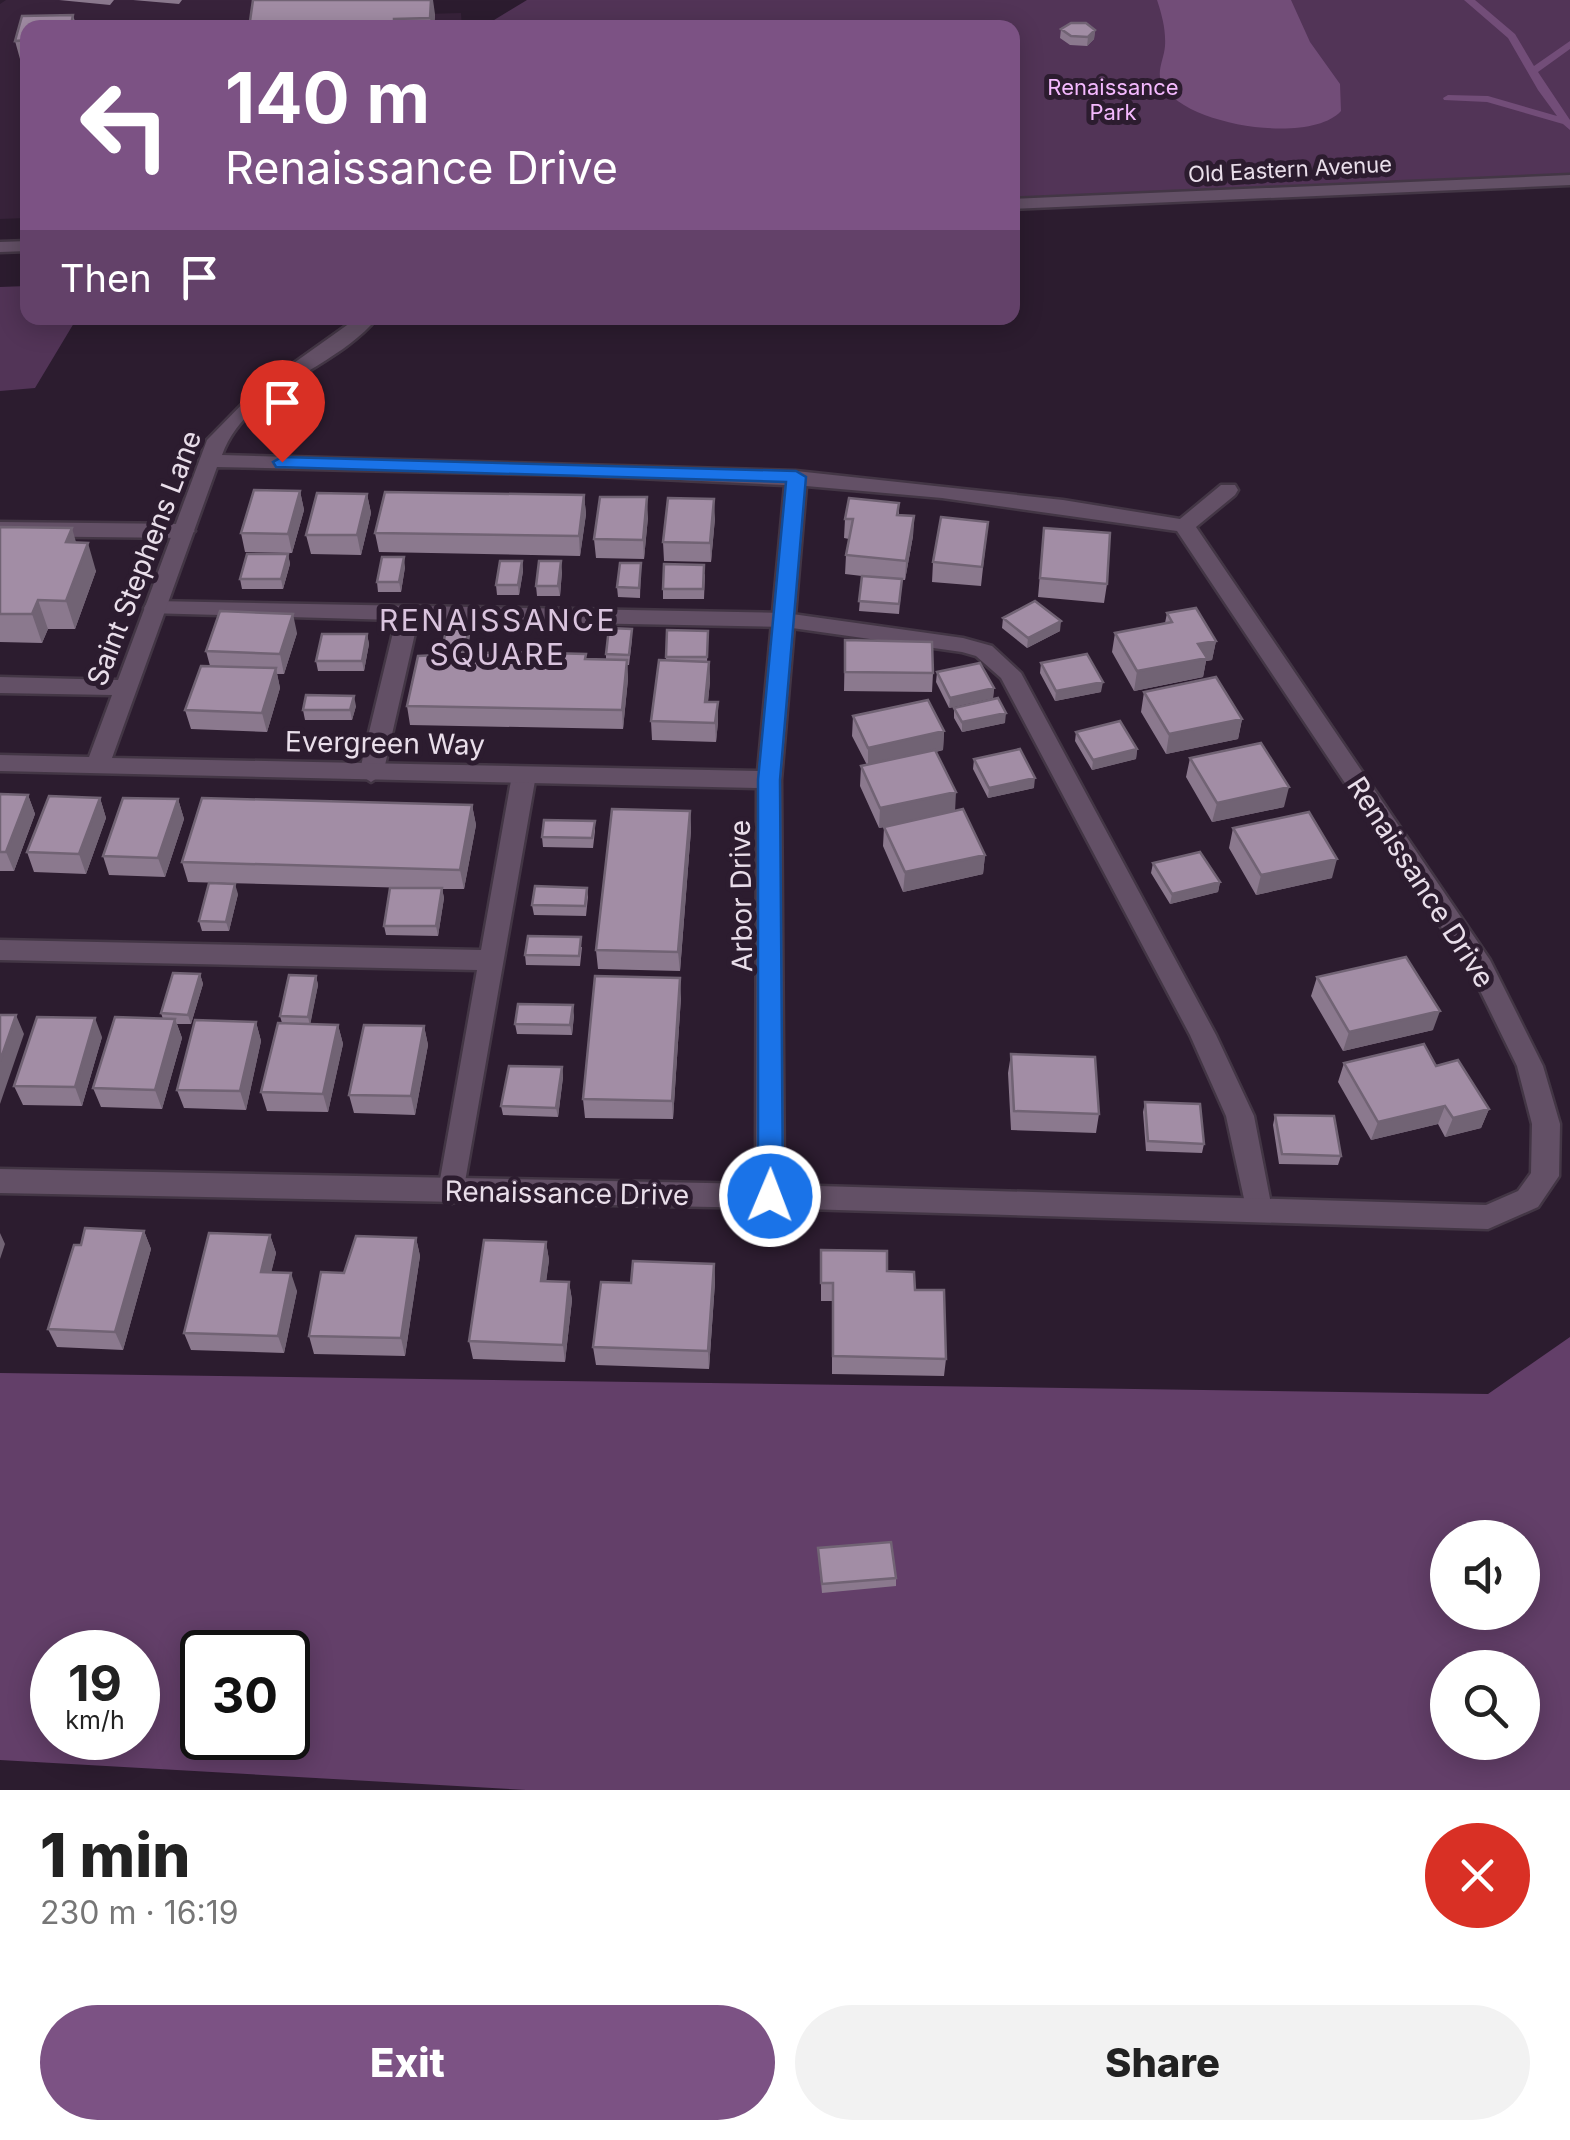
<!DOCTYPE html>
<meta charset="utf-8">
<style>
body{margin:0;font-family:Inter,sans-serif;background:#f2f2f2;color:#222;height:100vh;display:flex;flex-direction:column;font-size:38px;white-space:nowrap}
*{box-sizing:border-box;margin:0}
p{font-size:32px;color:#767676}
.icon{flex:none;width:55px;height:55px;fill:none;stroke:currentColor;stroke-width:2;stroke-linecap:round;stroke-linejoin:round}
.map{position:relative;height:1790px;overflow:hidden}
.drawer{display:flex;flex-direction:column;background:#fff;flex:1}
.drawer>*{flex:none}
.banner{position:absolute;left:20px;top:20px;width:1000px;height:305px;border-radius:20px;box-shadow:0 5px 25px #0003;background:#7c5284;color:#fff;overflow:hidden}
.controls{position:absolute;left:1430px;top:1520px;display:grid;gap:20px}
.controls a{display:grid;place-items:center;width:110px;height:110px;border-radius:50%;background:#fff;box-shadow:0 5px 25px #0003;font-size:50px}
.speed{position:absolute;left:30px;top:1630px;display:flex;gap:20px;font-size:50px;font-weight:700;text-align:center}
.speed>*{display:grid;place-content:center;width:130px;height:130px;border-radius:50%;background:#fff;box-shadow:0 5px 25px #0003;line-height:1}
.speed small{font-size:25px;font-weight:400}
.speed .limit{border:5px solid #111;border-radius:15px;background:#fff;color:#111}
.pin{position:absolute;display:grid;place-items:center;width:85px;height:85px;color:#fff;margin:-102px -42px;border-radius:50% 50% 50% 0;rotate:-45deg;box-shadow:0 0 10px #0007}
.pin .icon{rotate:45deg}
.me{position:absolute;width:110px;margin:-55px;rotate:1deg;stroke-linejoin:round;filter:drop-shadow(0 0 8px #0008)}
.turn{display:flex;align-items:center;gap:35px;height:210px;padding:0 40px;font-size:45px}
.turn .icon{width:130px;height:130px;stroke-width:2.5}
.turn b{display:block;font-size:70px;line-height:85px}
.then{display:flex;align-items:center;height:95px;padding:0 40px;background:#0003;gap:20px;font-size:38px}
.round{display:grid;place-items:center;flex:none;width:105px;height:105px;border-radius:52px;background:#f2f2f2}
.overview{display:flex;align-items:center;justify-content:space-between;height:170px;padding:0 40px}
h1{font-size:60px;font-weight:800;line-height:75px}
.button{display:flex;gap:20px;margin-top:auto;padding:20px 40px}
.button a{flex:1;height:115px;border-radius:60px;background:#7c5284;color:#fff;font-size:40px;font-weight:800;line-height:115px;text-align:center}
.button a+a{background:#f2f2f2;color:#222}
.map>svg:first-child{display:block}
</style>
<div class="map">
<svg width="1570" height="1790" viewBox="0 0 1570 1790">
<rect width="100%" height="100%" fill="#2c1c2f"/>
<path fill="#38233b" d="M6,0h312l-24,18 167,-5 1,15h-434l-1,190 -27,1v-215z"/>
<path fill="#523457" d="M527,0h1043v180l-557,24 -1,-176h-531z
M27,286l1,32h49l-42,70 -35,3v-104z"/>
<path fill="#633f69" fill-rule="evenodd" d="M1570,1337v453h-1044l-526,-30v-387l1488,21zM1448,1538h74v74h-74zM52,1652h86v86h-86zM202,1652h86v86h-86zM1448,1668h74v74h-74z"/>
<path fill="#724d78" d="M1157,0h134l19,42 30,42 1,27c-30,34 -158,15 -179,-27 -6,-12 2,-25 3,-38 1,-16 -3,-31 -8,-46z"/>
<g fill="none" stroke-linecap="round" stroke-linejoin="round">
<path fill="#724d78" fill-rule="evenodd" d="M1464,0h11l40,34 19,32 36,-25v8l-32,23 32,48v10l-7,-6 -76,-22 -43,-2 -1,-2 5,-3 40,1 69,20 -19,-26 -30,-52z"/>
<g stroke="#433645" stroke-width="5">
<path id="service" d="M0,522l184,2 11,7 -11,7 -184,-2z
M155,601l630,12 178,25 29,8 29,27 195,362 38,81 18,93 -4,8 -10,4 -10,-4 -22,-101 -36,-81 -189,-357 -25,-22 -14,-4 -177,-25 -367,-7 -35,154 -12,8 -12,-8 37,-154 -249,-7 -3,-5 3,-5z
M524,767l12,8 -74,424 -10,4 -10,-4 -4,-8 39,-221 -477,-10v-20l481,10 31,-175z"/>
</g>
<g stroke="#433645" stroke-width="5">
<path id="minor" d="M357,318h20c-42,52 -131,70 -155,137l574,16 267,29 117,19 41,-34h14l3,5 -3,5 -39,32 294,433 53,106 17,58 -1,52 -21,31 -50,22 -718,-21 -770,-15v-24l756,15 1,-396 -757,-17v-16l89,2 23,-62 -112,-2v-16l118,3 89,-240 49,-50zM217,467l359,8 209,10 -27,286 -646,-13zM806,486l136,12 235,33 294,441 46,94 15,58 -1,49 -13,18 -32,14 -702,-20 -3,-405z"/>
</g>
<g stroke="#433645" stroke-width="5">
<path id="tertiary" d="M1570,175v10l-558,24v-10z
M28,241v10l-28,1v-10z"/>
</g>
<use href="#service" fill="#635066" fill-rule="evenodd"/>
<use href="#minor" fill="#635066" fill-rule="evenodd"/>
<use href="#tertiary" fill="#635066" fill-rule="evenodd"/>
</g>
<path fill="#8b798e" d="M59,0h55l-4,5z
M133,0h49l-3,4z
M435,14l-1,14h-185z
M73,15l3,10 6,-1 1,4h-55v30l-8,1 -5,-18 7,-25z
M1061,29l34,1 -1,9 -7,7 -17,-1 -10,-7z
M300,491l4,19 -12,43 -47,-1 -4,-19z
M367,494l4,19 -10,42 -50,-1 -5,-19z
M584,495l2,19 -6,42 -201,-4 -4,-19z
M899,503v12l15,1 -1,20 -8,44h-3l-3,34 -40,-3 3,-35 -17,-2 1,-19 3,-16 -5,-1 1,-19z
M648,517l-4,42 -48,-1 -2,-19z
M715,518l-4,44 -47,-1 -1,-19z
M988,522l-7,64 -49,-4 1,-20z
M0,527l76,16 20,28 -21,58h-27l-6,14 -42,-1z
M1044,528l63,56 -3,19 -66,-6z
M288,554l2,10 -7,25h-41l-2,-10z
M522,561l1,10 -4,24h-22l-1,-10z
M641,563l-1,35 -22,-1 -1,-10z
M405,567l-4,25h-23l-1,-10z
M562,571l-2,25h-23l-1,-10z
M705,574l-1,25h-41v-10z
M1167,613l49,28 -4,19 -6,1 -3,16 -69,14 -22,-39 3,-19 50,-10z
M1003,618l57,13 -33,17 -25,-20z
M469,625l1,9 -3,20h119v5h20v-5l26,-15 -3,26h-2l1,14 -5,50 -213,-4 -3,-19 36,-51 -1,-4z
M667,630l41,11 -1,21h2l1,19 -2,21h10v20l-2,20 -64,-2 -1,-19 15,-61z
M297,633l-13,41h-7l3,14 -13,44 -76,-3 -6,-19 25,-44 -4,-15z
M367,634l2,10 -5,27h-46l-2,-10z
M845,640l88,33 -1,19 -88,-1z
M1041,663l60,29 -46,9 -15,-28z
M937,672l57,16 -1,10 -44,10 -13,-26z
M1144,692l98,27 -4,20 -72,15 -25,-42z
M356,706l-4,14h-47l-2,-10z
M954,708l51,15 -43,9 -8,-14z
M853,716l91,15 -1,19 -7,2 19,59 30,44 -2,19 -80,18 -20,-46 1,-19 -5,1 -19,-42 1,-20 6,-1 -15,-29z
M1076,732l61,17 -1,10 -44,11 -17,-29z
M1190,758l94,49 -72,15 -26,-45z
M974,759l60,29 -46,10 -15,-29z
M0,794l28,1 7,19 -21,57h-14z
M100,798l6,20 -20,56 -52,-2 -7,-20z
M178,799l6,20 -19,58 -56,-2 -6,-19z
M472,805l4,20 -12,64h-22l2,9 -6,38 -52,-1 -2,-9 27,-38 -223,-6 -6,-20z
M690,811l1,19 -11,141 -82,-2 -2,-19z
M595,821v10l-2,17 -50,-1 -1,-10z
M1233,828l99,50 -76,17 -27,-47z
M1153,863l67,19 -2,10 -48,12 -19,-31z
M587,888l1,9 -2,19 -52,-1 -2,-10z
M238,894l-9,37h-27l-3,-10z
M582,947l-2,19 -54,-1 -1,-10z
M200,974l3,10 -12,40h-14l5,14 -20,71 -61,-2 -8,-19 70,-69 -2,-6z
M316,976l2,9 -8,39 28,1 5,19 -15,68 -61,-1 -6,-19 21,-69 -2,-7z
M1317,977l116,53 -90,21 -32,-55z
M681,997l-8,122 -88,-1 -2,-19z
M574,1015l-2,20 -55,-1 -2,-10z
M256,1022l5,19 -15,69 -62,-2 -7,-18z
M424,1026l4,19 -13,70 -61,-2 -5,-18z
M102,1037l-20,69 -59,-1 -9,-19z
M1011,1054l88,60 -3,19 -85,-3 -3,-57z
M1344,1063l92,3 53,43 -8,19 -36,9 -7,-13 -67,16 -33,-58z
M562,1067l1,10 -5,40 -55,-2 -2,-9z
M1145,1102l59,42 -2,9 -56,-2 -3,-39z
M1275,1115l66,41 -3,9 -59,-1 -6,-39z
M144,1231l7,18 -28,101 -66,-3 -9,-18 33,-84z
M270,1235l6,18 -5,19 26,19 -13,62 -93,-3 -7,-17z
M416,1238l4,18 -15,100 -91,-2 -5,-18 35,-63z
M546,1242l3,18 -3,21 23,1 3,18 -7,62 -92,-3 -4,-18z
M821,1250l66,21 28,19 31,69 -2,17 -112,-2v-73h-11z
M714,1264l1,18 -6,87 -113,-4 -3,-18 38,-64z
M818,1548l78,30v8l-74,7z"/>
<path fill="#716374" d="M431,0h2l2,14 -1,14h-2l-2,-10z
M1095,30l-1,9 -7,7 1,-9z
M300,491l4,19 -12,43 -4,-19z
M367,494l4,19 -10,42 -4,-20z
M584,495l2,19 -6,42 -1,-20z
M647,497l1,20 -4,42 -1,-19z
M714,499l1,19 -4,44 -1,-19z
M914,516l-1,20 -8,44 1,-19z
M72,528l8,28 -14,-14z
M88,543l8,28 -21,58 -9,-28z
M288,554l2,10 -7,25 -2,-10z
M404,557l1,10 -4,25 -2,-10z
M522,561l1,10 -4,24 -1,-10z
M561,561l1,10 -2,25 -2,-10z
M38,600l10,29 -6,14 -10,-29z
M293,614l4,19 -13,41 -4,-20z
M1061,621l-1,10 -33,17 1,-10z
M469,625l1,9 -4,27 -1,-10z
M367,634l2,10 -5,27 -2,-10z
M1216,641l-4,19 -6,1 -3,16 -69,14 3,-20 61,-27z
M627,660l1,19 -5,50 -1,-19z
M709,662l1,19 -4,40 -1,-19z
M276,668l4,20 -13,44 -5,-19z
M1103,682l-2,10 -46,9 1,-10z
M994,688l-1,10 -44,10 1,-10z
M354,696l2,10 -4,14 -2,-10z
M718,702v20l-2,20 -1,-19z
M1006,713l-1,10 -43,9v-10z
M1242,719l-4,20 -72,15 3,-20z
M944,731l-1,19 -75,17v-19z
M1137,749l-1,10 -44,11 1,-10z
M1035,778l-1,10 -46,10 1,-10z
M1289,787l-5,20 -72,15 5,-19z
M956,792l-1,20 -76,16 1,-20z
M28,795l7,19 -21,57 -8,-19z
M100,798l6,20 -20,56 -7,-20z
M178,799l6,20 -19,58 -7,-19z
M472,805l4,20 -12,64 -4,-19z
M690,811l1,19 -11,141 -2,-19z
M985,855l-2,19 -80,18 2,-20z
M1337,859l-5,19 -76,17 5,-20z
M1220,882l-2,10 -48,12 2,-10z
M235,884l3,10 -9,37 -3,-9z
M442,888l2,10 -6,38 -2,-10z
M200,974l3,10 -12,40 -3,-9z
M316,976l2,9 -8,41 -2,-9z
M680,978l1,19 -8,122 -1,-18z
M573,1005l1,10 -2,20 -2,-10z
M1440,1011l-7,19 -90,21 6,-19z
M16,1015l8,19 -24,70v-43z
M95,1018l7,19 -20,69 -7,-19z
M175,1019l7,19 -20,71 -7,-19z
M256,1022l5,19 -15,69 -6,-19z
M338,1025l5,19 -15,68 -5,-18z
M424,1026l4,19 -13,70 -4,-19z
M562,1067l1,10 -5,40 -2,-9z
M1445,1106l-7,18 -67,16 7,-18z
M1489,1109l-8,19 -36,9 8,-19z
M144,1231l7,18 -28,101 -8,-18z
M0,1233l5,11 -5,15z
M270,1235l6,18 -9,37 -6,-18z
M416,1238l4,18 -15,100 -4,-18z
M546,1242l3,18 -5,39 -3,-18z
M714,1264l1,18 -6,87 -1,-18z
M291,1273l6,18 -13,62 -6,-17z
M569,1282l3,18 -7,62 -2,-17z"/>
<path fill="#a28da5" stroke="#716374" stroke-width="2.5" d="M253,0h178l-1,18 -36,1v9h-145z
M73,15l-2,10 11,-1 -1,4h-53v12l-13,1 7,-25z
M1071,23h15l9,7 -7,7 -17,-1 -10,-7z
M254,490l46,1 -12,43 -47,-1z
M385,492l199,3 -5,41 -204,-3z
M317,493l50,1 -10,41h-51z
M600,497h47l-4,43 -49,-1z
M668,498l46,1 -4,44 -47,-1z
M849,498l50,5 -2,12 17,1 -8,45 -60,-6 7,-36h-8z
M941,517l47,5 -6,45 -49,-5z
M0,527l72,1 -6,14 22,1 -22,58 -28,-1 -6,14h-32z
M1044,528l66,5 -3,51 -67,-6z
M247,554h41l-7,25h-41z
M382,557h22l-5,25h-22z
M500,561h22l-4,24h-22z
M539,561h22l-3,25h-22z
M620,563h21l-2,25 -22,-1z
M664,564l40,1 -1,24h-40z
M862,576l40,3 -3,25 -40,-3z
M1035,601l26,20 -33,17 -25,-20z
M1196,608l20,33 -18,3 9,14 -70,13 -22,-38 57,-11 -5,-9z
M220,611l73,3 -13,40 -74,-3z
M447,624l22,1 -4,26h-23z
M609,628l23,1 -3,26 -23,-1z
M667,630l41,1 -1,26h-41z
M322,634h45l-5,27h-46z
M845,640l87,2 1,31 -88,-1z
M505,652l81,2 -1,5 42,1 -5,50 -215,-4 11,-50z
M1087,654l16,28 -47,9 -15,-28z
M659,660l50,2 -4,40h13l-3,21 -64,-2z
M980,663l14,25 -44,10 -13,-26z
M201,666l75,2 -14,45 -77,-3z
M1216,677l26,42 -73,15 -25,-42z
M306,695l48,1 -4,14h-47z
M998,698l8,15 -44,9 -8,-14z
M928,700l16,31 -76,17 -15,-32z
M1120,721l17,28 -44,11 -17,-28z
M1261,743l28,44 -72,16 -27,-45z
M1020,749l15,29 -46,10 -15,-29z
M935,750l21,42 -76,16 -19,-42z
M0,794l28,1 -22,57h-6z
M49,796l51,2 -21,56 -52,-2z
M123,798l55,1 -20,59 -55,-2z
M202,798l270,7 -12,65 -278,-8z
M612,809l78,2 -12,141 -82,-2z
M963,809l22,46 -80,17 -21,-45z
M1309,812l28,47 -76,16 -28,-47z
M544,820l51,1 -3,17 -50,-1z
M1200,852l20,30 -48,12 -19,-31z
M209,883l26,1 -9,38 -27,-1z
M535,886l52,2 -2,18 -53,-1z
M390,888h52l-6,38h-52z
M528,936l53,1 -2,19 -54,-1z
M1406,957l34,54 -91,21 -32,-55z
M173,973l27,1 -12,41 -27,-2z
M289,975l27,1 -8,41 -28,-1z
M595,976l85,2 -8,123 -89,-2z
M518,1004l55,1 -3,20 -55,-1z
M0,1015h16l-16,46z
M37,1017l58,1 -20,69 -61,-1z
M115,1017l60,2 -20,71 -62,-2z
M195,1020l61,2 -16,69 -63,-1z
M278,1023l60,2 -15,69 -62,-2z
M364,1025l60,1 -13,70 -62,-1z
M1424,1044l12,22 22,-6 31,49 -36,9 -8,-12 -67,16 -34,-59z
M1011,1054l84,3 4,57 -85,-3z
M509,1066l53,1 -6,41 -55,-2z
M1145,1102l55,2 4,40 -56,-3z
M1275,1115l59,1 7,40 -59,-2z
M85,1228l59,3 -29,101 -67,-3 26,-84h7z
M209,1233l61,2 -9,37 30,1 -13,63 -94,-3z
M356,1236l60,2 -15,100 -92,-2 12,-64 23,1z
M484,1240l62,2 -5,39 28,1 -6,63 -94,-4z
M821,1250l66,1v20l27,1 1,18h29l2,69 -113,-3v-73h-12z
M633,1261l81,3 -6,87 -115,-4 8,-65 30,1z
M891,1542l5,36 -74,6 -4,-36z"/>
<path fill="#1a73e8" stroke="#114b97" stroke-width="2.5" d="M282,457l514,14 10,6 -26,303 3,416 -3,8 -10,3 -9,-3 -3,-8v-416l28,-298 -510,-15 -3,-5z"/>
<g text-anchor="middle" stroke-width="10" stroke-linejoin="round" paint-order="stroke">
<g font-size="22" fill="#f4b9fe" stroke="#2c1c2f">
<text x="1113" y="95">Renaissance<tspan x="1113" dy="25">Park</tspan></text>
</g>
<g font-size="22" fill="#e9deea" stroke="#2c1c2f">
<text transform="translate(1290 169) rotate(-3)" y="8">Old Eastern Avenue</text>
</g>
<g font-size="28" fill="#e9deea" stroke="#2c1c2f">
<text transform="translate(144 558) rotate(-69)" y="10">Saint Stephens Lane</text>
<text transform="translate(385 743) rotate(1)" y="10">Evergreen Way</text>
<text transform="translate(1421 882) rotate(57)" y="10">Renaissance Drive</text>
<text transform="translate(741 896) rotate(-91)" y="10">Arbor Drive</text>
<text transform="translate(567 1193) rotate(1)" y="10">Renaissance Drive</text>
</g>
<g font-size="30" letter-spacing="2.5" fill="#dac4de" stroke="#2c1c2f">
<text x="498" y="631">RENAISSANCE<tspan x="498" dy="34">SQUARE</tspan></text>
</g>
</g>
</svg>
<div class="controls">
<a><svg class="icon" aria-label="sound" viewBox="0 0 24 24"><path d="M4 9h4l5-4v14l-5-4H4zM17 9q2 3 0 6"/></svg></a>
<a><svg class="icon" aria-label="search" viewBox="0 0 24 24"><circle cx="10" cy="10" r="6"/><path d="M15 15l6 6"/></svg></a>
</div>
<div class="speed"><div>19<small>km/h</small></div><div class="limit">30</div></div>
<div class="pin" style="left:282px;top:462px;background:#d93025"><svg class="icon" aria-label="arrive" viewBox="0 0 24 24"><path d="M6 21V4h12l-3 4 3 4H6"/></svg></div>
<svg class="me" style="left:770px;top:1196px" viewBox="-20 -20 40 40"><circle r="17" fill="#1a73e8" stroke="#fff" stroke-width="3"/><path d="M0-11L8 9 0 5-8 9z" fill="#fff"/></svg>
<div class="banner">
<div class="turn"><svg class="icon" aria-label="left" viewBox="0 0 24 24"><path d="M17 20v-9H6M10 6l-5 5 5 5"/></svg><div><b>140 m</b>Renaissance Drive</div></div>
<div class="then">Then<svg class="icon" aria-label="arrive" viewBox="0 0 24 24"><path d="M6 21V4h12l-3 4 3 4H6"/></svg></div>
</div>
</div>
<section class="drawer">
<div class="overview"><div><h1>1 min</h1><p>230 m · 16:19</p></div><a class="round" style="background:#d93025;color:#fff"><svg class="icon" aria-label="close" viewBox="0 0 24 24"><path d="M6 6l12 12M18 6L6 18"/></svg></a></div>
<div class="button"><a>Exit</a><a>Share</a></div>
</section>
